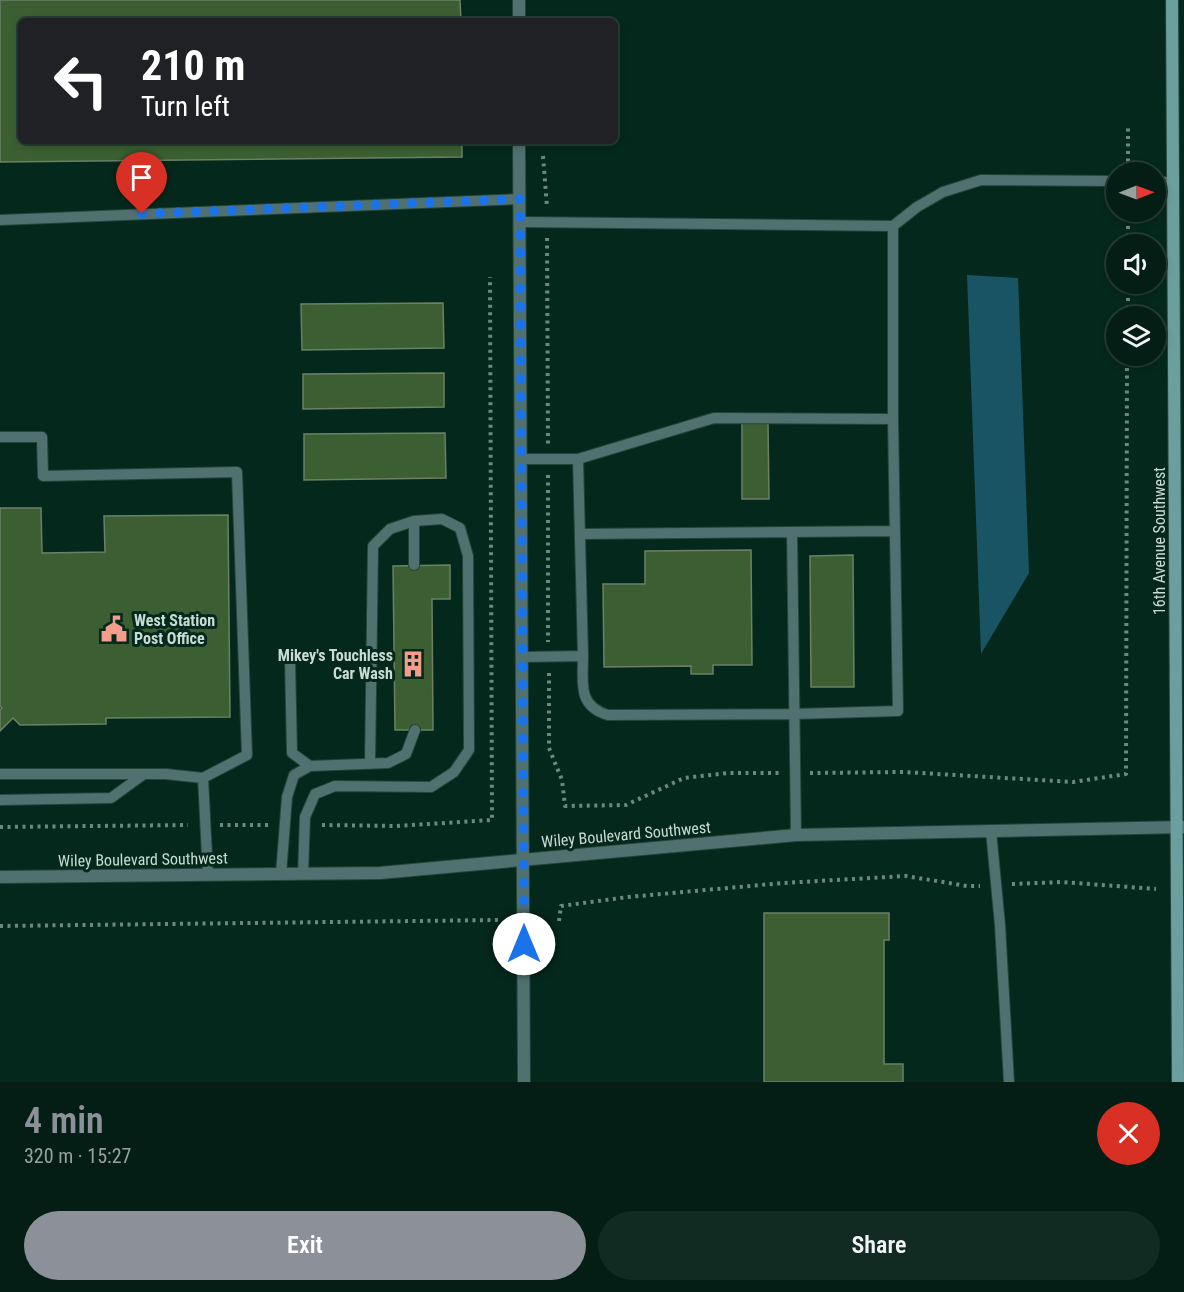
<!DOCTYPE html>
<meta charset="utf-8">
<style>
body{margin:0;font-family:"Roboto Condensed",sans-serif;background:#122b22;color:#f1f3f6;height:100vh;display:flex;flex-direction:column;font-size:22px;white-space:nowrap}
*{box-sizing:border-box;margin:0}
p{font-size:20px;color:#97a2a0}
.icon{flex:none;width:33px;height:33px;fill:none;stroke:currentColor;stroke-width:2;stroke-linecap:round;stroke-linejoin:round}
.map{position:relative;height:1082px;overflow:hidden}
.details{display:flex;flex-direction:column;background:#041e15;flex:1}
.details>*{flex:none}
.top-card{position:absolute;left:18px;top:18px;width:600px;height:126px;border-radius:9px;box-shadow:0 3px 9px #0003,0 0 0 2px #253c34;background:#202124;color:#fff;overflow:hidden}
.needle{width:39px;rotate:89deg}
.fabs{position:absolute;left:1106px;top:162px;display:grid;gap:12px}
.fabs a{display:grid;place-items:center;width:60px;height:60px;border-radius:50%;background:#041e15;box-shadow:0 3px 9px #0003,0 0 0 2px #253c34;font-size:30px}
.pin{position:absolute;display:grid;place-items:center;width:51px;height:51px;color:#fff;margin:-62px -26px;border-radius:50% 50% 50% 0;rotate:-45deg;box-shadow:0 0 6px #0007}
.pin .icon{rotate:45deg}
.me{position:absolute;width:66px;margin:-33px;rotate:0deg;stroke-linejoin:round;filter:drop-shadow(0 0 4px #0008)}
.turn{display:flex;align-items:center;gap:21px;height:126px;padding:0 24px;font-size:27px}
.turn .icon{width:78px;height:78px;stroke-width:2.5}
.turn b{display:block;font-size:42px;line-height:51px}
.round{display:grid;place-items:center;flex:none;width:63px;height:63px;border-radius:32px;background:#122b22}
.headline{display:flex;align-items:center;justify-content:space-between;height:102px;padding:0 24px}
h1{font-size:36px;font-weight:600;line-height:45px;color:#8c9099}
.action{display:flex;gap:12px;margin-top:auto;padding:12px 24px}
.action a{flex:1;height:69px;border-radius:36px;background:#8c9099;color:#fff;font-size:24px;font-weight:600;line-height:69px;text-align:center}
.action a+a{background:#122b22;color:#f1f3f6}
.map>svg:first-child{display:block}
</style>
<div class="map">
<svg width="1184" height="1082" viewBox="0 0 1184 1082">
<rect width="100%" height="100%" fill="#05281c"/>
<path fill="#185464" d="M967,275l51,3 11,295 -48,81z"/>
<path fill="#3b5f32" stroke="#6c8067" stroke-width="1.5" d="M0,0h460l1,21h-440v120h441v16l-462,5z
M443,303l1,45 -142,2 -1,-46z
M444,373v34l-141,2v-35z
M742,423h26l1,76h-27z
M445,433l1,45 -142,2v-46z
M0,508h41l1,45 63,-1 -1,-36 124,-1 2,202 -124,1v6l-86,1 -7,-7 -13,13v-21l2,-2 -2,-2z
M751,550l1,115h-39v9h-22v-8l-87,1 -1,-83h42v-33z
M853,555l1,132h-43l-1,-131z
M450,565v34h-18l1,131h-38l-2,-164z
M764,913h125v27h-5v124h19v18h-139z"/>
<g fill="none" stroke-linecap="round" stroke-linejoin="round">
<g stroke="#244539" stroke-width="12">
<path id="service" d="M1155,182h19
M0,220l520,-21
M520,222l373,4v193l-179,-1 -136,41h-56
M893,226l24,-19 26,-15 38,-12 135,1
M0,437h42l1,39 194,-4 10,283 -44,23 -37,-4h-166
M578,459l5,197
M792,532l4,303
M580,534l315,-3
M522,657l61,-1c0,26 -6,50 25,59l187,-1 103,-3 -5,-292
M290,661l2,92 18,13
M370,764l3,-218 17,-17 24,-8
M203,778l5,97
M0,800l111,-2 33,-24
M991,831l9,94 9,157
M281,874l6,-77 7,-22 16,-9 78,-3 18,-9 9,-24
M303,874l2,-57 10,-23 20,-8 96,1 23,-15 15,-22 -1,-194 -8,-28 -18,-9 -28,2v44"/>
</g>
<g stroke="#244539" stroke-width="14">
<path id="minor" d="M519,0v21
M519,141l5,941"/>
</g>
<g stroke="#244539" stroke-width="14">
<path id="tertiary" d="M0,877l380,-4 416,-38 388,-8"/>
</g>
<g stroke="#244539" stroke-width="14">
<path id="secondary" d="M1172,0l6,1082"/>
</g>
<path stroke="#6d887e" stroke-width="4" stroke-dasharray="3 4.5" stroke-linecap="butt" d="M543,156l4,51
M1128,169v-42
M547,238l1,206
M1128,244v-32
M1128,316v-32
M548,475v167
M549,673v75l13,32 3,26 61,-1 58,-27 44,-5h51
M810,773l94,-1 169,10 53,-8 1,-418
M220,825h49
M322,825l74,1 96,-6 -2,-543
M0,827l188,-2
M1012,884l50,-2 94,7
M559,921l2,-15 67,-9 155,-14 123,-7 61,10h13
M0,926l499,-6"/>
<use href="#service" stroke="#517170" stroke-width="10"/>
<use href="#minor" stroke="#517170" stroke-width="12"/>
<use href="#tertiary" stroke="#517170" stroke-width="12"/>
<use href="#secondary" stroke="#6b9f9d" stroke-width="12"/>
</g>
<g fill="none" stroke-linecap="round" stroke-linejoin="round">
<path stroke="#1a73e8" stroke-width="10" stroke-dasharray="0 18" d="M142,214l378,-15 4,745"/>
</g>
<defs>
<g id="civic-bare" transform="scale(2.07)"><path d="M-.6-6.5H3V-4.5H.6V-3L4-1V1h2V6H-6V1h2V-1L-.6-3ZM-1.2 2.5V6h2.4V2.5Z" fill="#f49d8b" stroke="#05281c" stroke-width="2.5" paint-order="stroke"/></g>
<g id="building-bare" transform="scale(2.07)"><path d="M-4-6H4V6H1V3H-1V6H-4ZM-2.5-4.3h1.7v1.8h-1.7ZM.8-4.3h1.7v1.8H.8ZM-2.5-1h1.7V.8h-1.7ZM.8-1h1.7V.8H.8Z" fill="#f49d8b" stroke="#05281c" stroke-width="2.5" paint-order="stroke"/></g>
</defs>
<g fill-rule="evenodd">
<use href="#civic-bare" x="114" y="629"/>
<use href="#building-bare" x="413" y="664"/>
</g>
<g text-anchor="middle" stroke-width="6" stroke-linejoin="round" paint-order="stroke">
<g font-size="16" fill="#c9dcd3" stroke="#05281c">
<text transform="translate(1159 541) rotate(-90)" y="6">16th Avenue Southwest</text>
<text transform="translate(626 834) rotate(-5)" y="6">Wiley Boulevard Southwest</text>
<text transform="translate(143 859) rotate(-1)" y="6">Wiley Boulevard Southwest</text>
</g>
<g font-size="16" font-weight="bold" fill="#c9dcd3" stroke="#05281c" text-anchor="start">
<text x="134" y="626">West Station<tspan x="134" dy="18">Post Office</tspan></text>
<text x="393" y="661" text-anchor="end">Mikey's Touchless<tspan x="393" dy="18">Car Wash</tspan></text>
</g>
</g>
</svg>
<div class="fabs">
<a><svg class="needle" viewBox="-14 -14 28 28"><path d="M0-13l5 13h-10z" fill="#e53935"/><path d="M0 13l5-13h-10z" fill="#97a2a0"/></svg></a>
<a><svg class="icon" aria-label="sound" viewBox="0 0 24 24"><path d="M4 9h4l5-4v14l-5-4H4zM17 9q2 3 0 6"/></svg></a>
<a><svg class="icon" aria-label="layers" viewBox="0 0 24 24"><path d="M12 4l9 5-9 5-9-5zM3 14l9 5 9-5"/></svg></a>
</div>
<div class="pin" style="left:142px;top:214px;background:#d93025"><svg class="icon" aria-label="arrive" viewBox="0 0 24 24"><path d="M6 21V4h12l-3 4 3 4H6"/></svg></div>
<svg class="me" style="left:524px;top:944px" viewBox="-20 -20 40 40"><circle r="19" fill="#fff"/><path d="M0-13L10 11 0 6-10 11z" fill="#1a73e8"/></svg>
<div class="top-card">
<div class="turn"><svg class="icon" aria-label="left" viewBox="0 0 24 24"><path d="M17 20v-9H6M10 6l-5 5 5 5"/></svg><div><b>210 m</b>Turn left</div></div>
</div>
</div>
<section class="details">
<div class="headline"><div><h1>4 min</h1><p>320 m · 15:27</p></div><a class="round" style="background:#d93025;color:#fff"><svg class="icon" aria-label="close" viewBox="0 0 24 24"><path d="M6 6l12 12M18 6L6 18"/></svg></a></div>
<div class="action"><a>Exit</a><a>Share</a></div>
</section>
